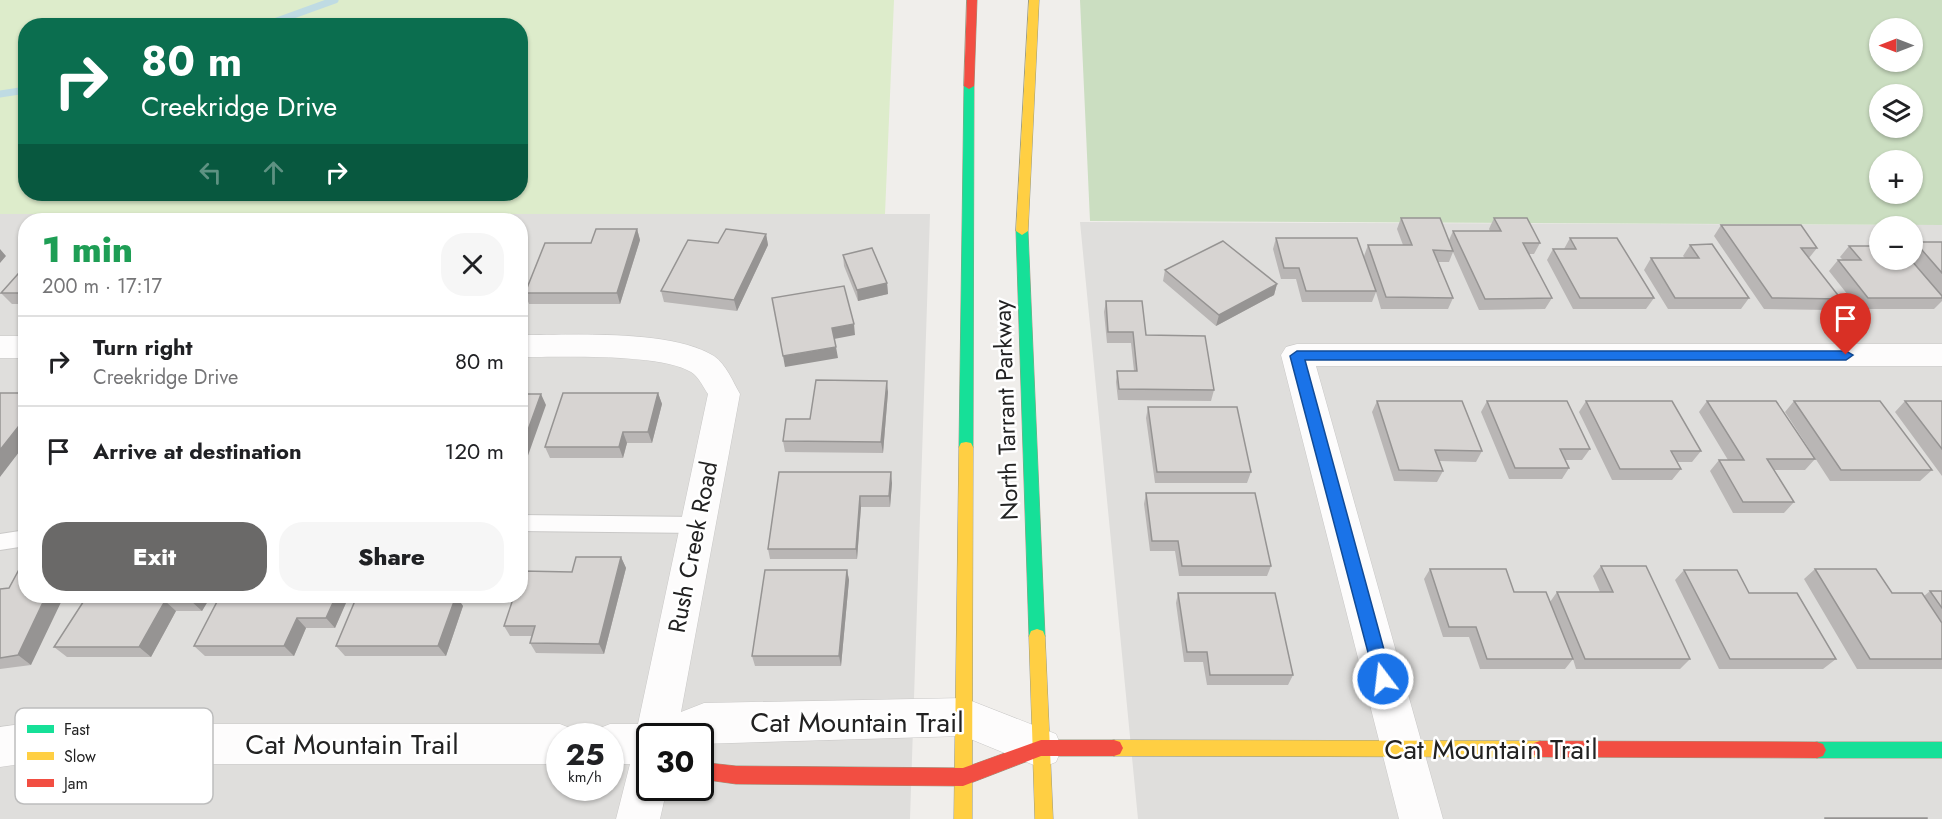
<!DOCTYPE html>
<meta charset="utf-8">
<style>
body{margin:0;font-family:Jost,sans-serif;background:#f6f6f6;color:#202124;height:100vh;display:flex;flex-direction:column;font-size:22px;white-space:nowrap}
*{box-sizing:border-box;margin:0}
p{font-size:20px;color:#757577}
.icon{flex:none;width:33px;height:33px;fill:none;stroke:currentColor;stroke-width:2;stroke-linecap:round;stroke-linejoin:round}
.map{position:relative;flex:1;overflow:hidden}
.side{position:absolute;left:18px;top:213px;width:510px;height:390px;display:flex;flex-direction:column;background:#fff;border-radius:24px;box-shadow:0 2px 4px #0004}
.side>*{flex:none}
.top-card{position:absolute;left:18px;top:18px;width:510px;height:183px;border-radius:24px;box-shadow:0 2px 4px #0004;background:#0b6e4f;color:#fff;overflow:hidden}
.needle{width:39px;rotate:270deg}
.fabs{position:absolute;left:1869px;top:18px;display:grid;gap:12px}
.fabs a{display:grid;place-items:center;width:54px;height:54px;border-radius:50%;background:#fff;box-shadow:0 2px 4px #0004;font-size:30px}
.speed{position:absolute;left:546px;top:723px;display:flex;gap:12px;font-size:30px;font-weight:700;text-align:center}
.speed>*{display:grid;place-content:center;width:78px;height:78px;border-radius:50%;background:#fff;box-shadow:0 2px 4px #0004;line-height:1}
.speed small{font-size:15px;font-weight:400}
.speed .limit{border:3px solid #111;border-radius:9px;background:#fff;color:#111}
.pin{position:absolute;display:grid;place-items:center;width:51px;height:51px;color:#fff;margin:-62px -26px;border-radius:50% 50% 50% 0;rotate:-45deg;box-shadow:0 0 6px #0007}
.pin .icon{rotate:45deg}
.me{position:absolute;width:66px;margin:-33px;rotate:345deg;stroke-linejoin:round;filter:drop-shadow(0 0 4px #0008)}
.turn{display:flex;align-items:center;gap:21px;height:126px;padding:0 24px;font-size:27px}
.turn .icon{width:78px;height:78px;stroke-width:2.5}
.turn b{display:block;font-size:42px;line-height:51px}
.lanes{display:flex;align-items:center;height:57px;padding:0 24px;background:#0003;justify-content:center;gap:30px;direction:ltr}
.lanes .off{opacity:.35}
.round{display:grid;place-items:center;flex:none;width:63px;height:63px;border-radius:24px;background:#f6f6f6}
.summary{display:flex;align-items:center;justify-content:space-between;height:102px;padding:0 24px}
h1{font-size:36px;font-weight:800;line-height:45px;color:#1e9e55}
.cta{display:flex;gap:12px;margin-top:auto;padding:12px 24px}
.cta a{flex:1;height:69px;border-radius:24px;background:#6a6968;color:#fff;font-size:24px;font-weight:800;line-height:69px;text-align:center}
.cta a+a{background:#f6f6f6;color:#202124}
ul{padding:0;list-style:none}
li{display:flex;align-items:center;gap:18px;height:90px;padding:0 24px;border-top:2px solid #e0e0e0}
li div{flex:1}
li b{display:block;font-size:22px}
li em{font-style:normal}
.map>svg:first-child{display:block}
</style>
<div class="map">
<svg width="1942" height="819" viewBox="0 0 1942 819">
<rect width="100%" height="100%" fill="#f0eeeb"/>
<path fill="#dfdedc" fill-rule="evenodd" d="M0,214h930l-20,605h-910zM26,220h494v376h-494zM560,736h50v52h-50zM650,736h50v52h-50z
M1080,222l862,3v594h-804zM1880,226h32v34h-32z"/>
<path fill="#ddeccb" fill-rule="evenodd" d="M0,0h894l-9,214h-885zM26,26h494v168h-494z"/>
<path fill="#cbdec1" fill-rule="evenodd" d="M1080,0h862v225l-852,-4zM1880,28h32v34h-32zM1880,94h32v34h-32zM1880,160h32v34h-32z"/>
<g fill="none" stroke-linecap="round" stroke-linejoin="round">
<path stroke="#bfdbe3" stroke-width="7" d="M263,26l72,-26
M0,94l26,-4"/>
<g stroke="#c9c8c7" stroke-width="2">
<path id="lane" d="M520,515l178,2 7,2 3,6 -3,6 -7,2 -178,-2z
M26,530v16l-26,4v-16z"/>
</g>
<g stroke="#c9c8c7" stroke-width="1">
<path id="street" d="M520,335c51,0 151,-6 194,21 12,8 19,26 26,38l-59,318 23,-9 260,-5 92,36 6,14 -6,14 -15,6 -78,-32 -263,8v-8h-50v52h17l-7,31h-44l14,-55h-20v-28h-18l3,-6 15,-6h28l70,-330c-5,-7 -9,-17 -17,-22 -31,-19 -132,-15 -171,-15z
M0,336h26v22h-26z
M1297,344h645v22h-626l127,453h-44l-118,-464 5,-8z
M21,724h539l15,6 3,6h-18v28h-539l-21,3v-40z"/>
</g>
<g stroke="#999a82" stroke-width="1">
<path id="fast" d="M969,83l5,3 -1,361 -2,4h-10l-2,-4 5,-361z
M1022,227l6,4 17,405 -2,5 -6,2 -6,-2 -2,-5 -13,-405z
M1817,742h125v16h-125l-6,-2 -3,-6 3,-6z"/>
</g>
<g stroke="#999a82" stroke-width="1">
<path id="slow" d="M1029,0h10l-11,231 -6,4 -6,-4z
M966,442l5,1 2,4 -1,372h-18l5,-372 2,-4z
M1037,629l6,2 2,5 8,183h-18l-6,-183 2,-5z
M1114,740l426,1 6,2 3,6 -3,6 -6,2 -426,-1 -6,-2 -3,-6 3,-6z"/>
</g>
<g stroke="#999a82" stroke-width="1">
<path id="jam" d="M967,0h10l-3,86 -5,3 -5,-3z
M1041,740h73l6,2 3,6 -3,6 -6,2h-73l-78,30 -227,-2 -36,-5v-17l36,4 227,2z
M1540,741l277,1 6,2 3,6 -3,6 -6,2 -277,-1 -6,-2 -3,-6 3,-6z"/>
</g>
<use href="#lane" fill="#fdfcfc" fill-rule="evenodd"/>
<use href="#street" fill="#fdfcfc" fill-rule="evenodd"/>
<use href="#fast" fill="#16e098" fill-rule="evenodd"/>
<use href="#slow" fill="#ffcf43" fill-rule="evenodd"/>
<use href="#jam" fill="#f24e42" fill-rule="evenodd"/>
</g>
<path fill="#b9b6b5" d="M1401,218l48,22 4,-9h37l-1,-2 5,-11 46,25 -6,11h-5l23,44 -7,11 -66,1 -26,-58 -4,10h-11l15,36 -5,11h-67l-5,-17 -4,10h-70l-6,-23h-15l-8,-30 3,-11 88,18 4,-11h35l-6,-16z
M1721,225l96,23 -8,10 32,41 -10,11 -67,-1 -50,-73z
M637,229l3,11 -20,64h-91l-4,-11 66,-50z
M766,234l2,11 -31,66 -73,-9 -3,-11 57,-48z
M1570,238l84,60 -8,11h-73l-26,-49 6,-11h11z
M1915,242h27v59l-8,8h-75l-30,-38 9,-11h5l-3,-3 9,-11 31,14h32v-15z
M1690,245l59,53 -8,11h-73l-24,-39 7,-12h34l-2,-2z
M843,255l44,28 1,11 -30,7 -14,-35z
M26,265v39h-14l-11,-11z
M1165,270l112,14 -3,11 -58,31 -53,-45z
M1106,301l108,89 -3,11 -93,-1 -2,-18 1,-11h17l-3,-28h-24l-3,-31z
M888,392l-5,61 -98,-1 -2,-11 27,-22z
M658,393l4,11 -10,39h-25l-4,15h-73l-5,-11z
M1377,401l105,50 -6,11 -37,-1 4,10 -6,11 -43,-1 -22,-69z
M1487,401l103,48 -8,11h-17l4,8 -7,11h-53l-28,-67z
M1586,401l115,50 -9,11h-15l4,7 -9,11h-60l-33,-68z
M1707,401l108,58 -10,11h-31l20,32 -10,11h-51l-23,-42 9,-11h9l-29,-48z
M1794,401l138,69 -12,11h-90l-45,-69z
M1905,401h37v75l-47,-64z
M1148,407l103,65 -4,11h-92l-9,-65z
M779,472l113,11 -2,24h-29l-4,52h-87l-2,-10z
M1146,493l125,73 -4,10h-88l-4,-25h-25l-6,-47z
M621,557l5,11 -22,86 -68,-1 -6,-10 2,-7h-22l-6,-10 68,-54z
M1601,566l89,93 -10,10h-104l-3,-10 -8,10h-85l-11,-32h-26l-19,-58 6,-10 120,33 7,-10h43l-7,-16z
M1815,569l77,24 32,3 6,-5h12v78h-85l-53,-90z
M847,570l2,10 -8,86h-86l-3,-10z
M1684,570l65,23 87,66 -13,10h-104l-44,-89z
M0,589l31,76 -31,4z
M1178,593l115,82 -5,10h-81l-4,-23h-19l-8,-59z
M87,596h124l-9,15h-26l-25,46h-84l-13,-10z
M220,596h129l-14,32h-29l-12,28h-89l-11,-10z
M456,596l7,10 -17,50h-101l-9,-10z"/>
<path fill="#969493" d="M637,229l3,11 -20,64 -3,-11z
M766,234l2,11 -31,66 -3,-11z
M0,249l6,7 -6,7z
M887,283l1,11 -30,7 -1,-11z
M1277,284l-3,11 -58,31 3,-11z
M854,324l1,11 -21,4 -2,-11z
M836,347l2,11 -53,9 -2,-11z
M887,381l1,11 -5,61 -2,-11z
M658,393l4,11 -10,39 -4,-11z
M541,394l5,11 -26,73v-26z
M26,417v26l-26,34v-27z
M623,432l4,11 -4,15 -4,-11z
M891,472l1,11 -2,24 -1,-11z
M860,496l1,11 -4,52 -1,-10z
M621,557l5,11 -22,86 -5,-10z
M847,570l2,10 -8,86 -2,-10z
M46,596h18l-33,69 -13,-10z
M195,596h16l-9,15 -11,-10z
M336,596h13l-14,32 -9,-10z
M456,596l7,10 -17,50 -8,-10z
M165,601l11,10 -25,46 -12,-10z
M297,618l9,10 -12,28 -10,-10z"/>
<path fill="#d7d4d2" stroke="#969493" stroke-width="1.5" d="M1401,218h39l13,33 -20,-1 20,48 -67,-1 -18,-52h44z
M1494,218h33l13,25h-17l29,55 -67,1 -32,-68h48z
M1721,225h80l16,23h-16l40,51 -69,-1z
M596,229h41l-20,64h-92l20,-50h46z
M726,229l40,5 -32,66 -73,-9 27,-51 30,3z
M1276,238h81l19,53h-70l-7,-23h-15z
M1570,238h47l37,60h-74l-27,-49h23z
M1223,241l54,43 -58,31 -54,-45z
M1915,242h27v31z
M1712,244l37,54h-74l-24,-40h48l-9,-13z
M1849,246h31v14h31l31,36v2h-74l-30,-38h23z
M872,248l15,35 -30,7 -14,-35z
M26,265v28h-25z
M844,286l10,38 -22,4 4,19 -53,9 -11,-58z
M1106,301h36l4,34 59,1 9,54 -95,-1 -2,-18h20l-4,-39h-25z
M816,380l71,1 -6,61 -98,-1 3,-22h24z
M0,393h26v24l-26,33z
M563,393h95l-10,39h-25l-4,15h-74z
M520,394h21l-21,58z
M1377,401h85l20,50 -47,-1 8,21 -44,-1z
M1487,401h80l23,48h-30l9,19h-54z
M1586,401h86l29,50h-30l10,18h-61z
M1707,401h69l39,58h-48l27,43h-51l-24,-42h25z
M1794,401h86l52,69h-91z
M1905,401h37v48z
M1148,407h89l14,65h-94z
M26,451v6h-5z
M779,472h112l-2,24h-29l-4,53h-88z
M1146,493h109l16,73h-89l-4,-25h-26z
M576,557h45l-22,87 -69,-1 5,-17h-31l10,-30h6v-21l2,-4 50,1z
M22,564h4v32h20l-28,59 -18,3v-69l9,-1z
M1601,566h45l44,93h-105l-28,-67h56z
M1430,569h76l8,23h32l27,67h-86l-11,-32h-27z
M1815,569h61l16,24h30l20,30v36h-72z
M765,570h82l-8,86h-87z
M1684,570h53l12,23h48l39,66h-106z
M1930,591h12v17z
M1178,593h97l18,82h-83l-3,-23h-20z
M87,596h108l-4,5h-26l-26,46h-85z
M220,596h116l-10,22h-29l-13,28h-90z
M357,596h99l-18,50h-102z
M1825,818h102v1h-102z"/>
<path fill="#1a73e8" stroke="#114b97" stroke-width="1.5" d="M1297,351h549l7,4 -7,5h-541l87,319 -3,6 -6,2 -6,-2 -2,-6 -85,-323z"/>
<g text-anchor="middle" stroke-width="5" stroke-linejoin="round" paint-order="stroke">
<g font-size="24" fill="#222" stroke="#fff">
<text transform="translate(1006 410) rotate(-92)" y="8">North Tarrant Parkway</text>
<text transform="translate(693 547) rotate(-79)" y="8">Rush Creek Road</text>
</g>
<g font-size="28" fill="#222" stroke="#fff">
<text x="857" y="732">Cat Mountain Trail</text>
<text x="352" y="754">Cat Mountain Trail</text>
<text x="1491" y="759">Cat Mountain Trail</text>
</g>
</g>
<rect x="15" y="708" width="198" height="96" rx="9" fill="#fff" stroke="#bdbdbd" stroke-width="1.5"/>
<rect x="27" y="725" width="27" height="8" fill="#16e098"/>
<rect x="27" y="752" width="27" height="8" fill="#ffcf43"/>
<rect x="27" y="779" width="27" height="8" fill="#f24e42"/>
<g font-size="16" fill="#222">
<text x="64" y="735">Fast</text>
<text x="64" y="762">Slow</text>
<text x="64" y="789">Jam</text>
</g>
</svg>
<div class="fabs">
<a><svg class="needle" viewBox="-14 -14 28 28"><path d="M0-13l5 13h-10z" fill="#e53935"/><path d="M0 13l5-13h-10z" fill="#757577"/></svg></a>
<a><svg class="icon" aria-label="layers" viewBox="0 0 24 24"><path d="M12 4l9 5-9 5-9-5zM3 14l9 5 9-5"/></svg></a>
<a>+</a>
<a>−</a>
</div>
<div class="speed"><div>25<small>km/h</small></div><div class="limit">30</div></div>
<div class="pin" style="left:1846px;top:355px;background:#d93025"><svg class="icon" aria-label="arrive" viewBox="0 0 24 24"><path d="M6 21V4h12l-3 4 3 4H6"/></svg></div>
<svg class="me" style="left:1383px;top:679px" viewBox="-20 -20 40 40"><circle r="17" fill="#1a73e8" stroke="#fff" stroke-width="3"/><path d="M0-11L8 9 0 5-8 9z" fill="#fff"/></svg>
<div class="top-card">
<div class="turn"><svg class="icon" aria-label="right" viewBox="0 0 24 24"><path d="M7 20v-9h11M14 6l5 5-5 5"/></svg><div><b>80 m</b>Creekridge Drive</div></div>
<div class="lanes"><svg class="icon off" aria-label="left" viewBox="0 0 24 24"><path d="M17 20v-9H6M10 6l-5 5 5 5"/></svg><svg class="icon off" aria-label="ahead" viewBox="0 0 24 24"><path d="M12 20V5M6 11l6-6 6 6"/></svg><svg class="icon" aria-label="right" viewBox="0 0 24 24"><path d="M7 20v-9h11M14 6l5 5-5 5"/></svg></div>
</div>
<section class="side">
<div class="summary"><div><h1>1 min</h1><p>200 m · 17:17</p></div><a class="round"><svg class="icon" aria-label="close" viewBox="0 0 24 24"><path d="M6 6l12 12M18 6L6 18"/></svg></a></div>
<ul>
<li><svg class="icon" aria-label="right" viewBox="0 0 24 24"><path d="M7 20v-9h11M14 6l5 5-5 5"/></svg><div><b>Turn right</b><p>Creekridge Drive</p></div><em>80 m</em></li>
<li><svg class="icon" aria-label="arrive" viewBox="0 0 24 24"><path d="M6 21V4h12l-3 4 3 4H6"/></svg><div><b>Arrive at destination</b></div><em>120 m</em></li>
</ul>
<div class="cta"><a>Exit</a><a>Share</a></div>
</section>
</div>
